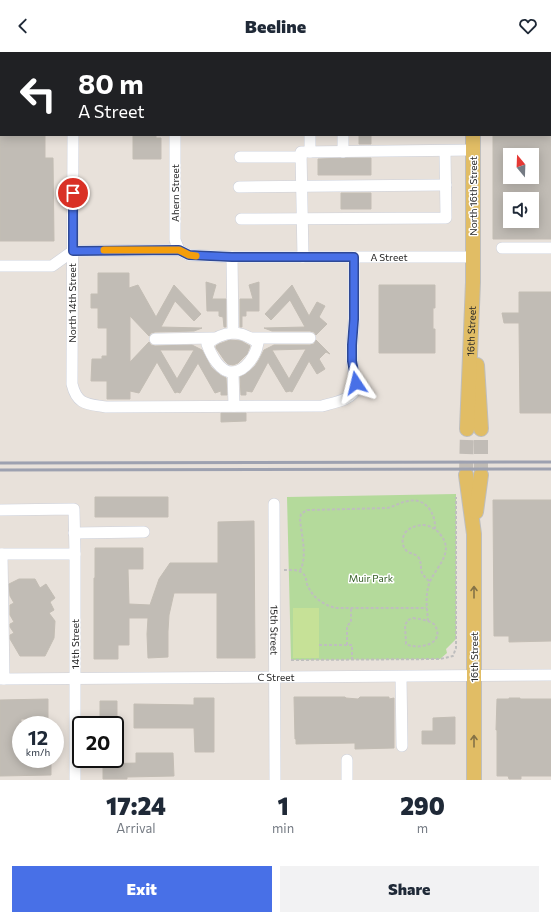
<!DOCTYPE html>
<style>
body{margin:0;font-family:Commissioner,sans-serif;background:#f2f2f3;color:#1f2937;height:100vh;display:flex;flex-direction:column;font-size:15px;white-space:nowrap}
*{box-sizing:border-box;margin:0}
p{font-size:13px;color:#747a83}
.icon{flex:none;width:22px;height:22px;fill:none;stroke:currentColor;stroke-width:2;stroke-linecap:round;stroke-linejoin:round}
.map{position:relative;height:728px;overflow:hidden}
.drawer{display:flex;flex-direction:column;background:#fff;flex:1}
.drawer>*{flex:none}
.hud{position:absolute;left:0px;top:0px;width:551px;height:84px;box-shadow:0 2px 10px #0003;background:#202124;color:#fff;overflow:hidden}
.needle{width:26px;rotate:341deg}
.controls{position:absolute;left:503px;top:96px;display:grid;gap:8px}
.controls a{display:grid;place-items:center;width:36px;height:36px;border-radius:0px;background:#fff;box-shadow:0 2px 10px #0003;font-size:20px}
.speed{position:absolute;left:12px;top:664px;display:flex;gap:8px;font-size:20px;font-weight:700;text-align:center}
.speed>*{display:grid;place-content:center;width:52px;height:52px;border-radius:50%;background:#fff;box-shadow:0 2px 10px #0003;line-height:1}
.speed small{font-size:10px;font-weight:400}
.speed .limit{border:2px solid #111;border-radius:6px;background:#fff;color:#111}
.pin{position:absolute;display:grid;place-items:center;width:34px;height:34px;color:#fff;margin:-17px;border:2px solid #fff;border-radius:50%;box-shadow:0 1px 4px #0007}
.me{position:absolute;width:44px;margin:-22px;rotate:350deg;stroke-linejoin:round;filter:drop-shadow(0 0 3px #0008)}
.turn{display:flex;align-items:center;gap:14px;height:84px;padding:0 12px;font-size:18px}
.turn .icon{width:52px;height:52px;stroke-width:2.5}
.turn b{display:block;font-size:28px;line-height:34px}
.eta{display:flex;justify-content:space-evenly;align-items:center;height:68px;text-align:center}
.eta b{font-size:24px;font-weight:800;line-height:28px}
.action{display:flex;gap:8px;margin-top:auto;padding:8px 12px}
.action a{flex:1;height:46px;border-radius:0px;background:#4870e7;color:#fff;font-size:16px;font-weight:800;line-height:46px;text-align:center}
.action a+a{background:#f2f2f3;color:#1f2937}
header{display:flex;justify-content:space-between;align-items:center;height:52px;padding:0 12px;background:#fff;font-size:18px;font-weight:800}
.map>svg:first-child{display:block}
</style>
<header><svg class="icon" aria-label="back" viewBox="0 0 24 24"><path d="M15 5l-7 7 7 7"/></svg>Beeline<svg class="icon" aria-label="heart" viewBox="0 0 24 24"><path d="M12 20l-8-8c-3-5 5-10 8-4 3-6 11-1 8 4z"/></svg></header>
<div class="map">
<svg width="551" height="728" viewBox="0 0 551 728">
<rect width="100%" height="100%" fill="#e8e1da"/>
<path fill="#b4da9b" d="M456,442v145l-10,10 1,4 -7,6 -149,1 -4,-163z"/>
<path fill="#c6e197" d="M293,556h26v50h-26z"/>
<path fill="#c1bcb5" stroke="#c3bdb4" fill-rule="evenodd" d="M0,83h45v23h8l1,83h-54z
M133,83h23v3h5v21h-28z
M359,83h12v9h-12z
M493,83h58v104h-58zM510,103h22v22h-22zM510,147h22v22h-22z
M345,106h26v17h-53v-16z
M341,141h30v16h-30z
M98,221h31v15l9,-3 18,32 18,-32 27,29 -7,7 -19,-20 -14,26 41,1 -8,3 -39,1 -4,1 -2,3 -19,-20v46l19,-20 2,3 4,1 37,-1 10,5 9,17 9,8 6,3 1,17h-6v-4l-6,2 -17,-30 -18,30 -3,-1 -2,1 -18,-31 -18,31 -9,-2v8h-23v-18h-16l1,-22h10v-3h5v-28h-9v-20h-7v-14h7zM160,298h34l-17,29z
M206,230l10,3 -4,14h14v28h-2l-1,-10 -4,-1v-5h-12z
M259,230v29h-13v5h-4v11h-2v-28h13l-4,-14z
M292,233l17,31 8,-14 8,4 -6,11 8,7 -11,11 -2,-3 -4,-1h-38l-8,-3 41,-1 -15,-27 -19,20 -6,-6z
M379,233h56v23h-2v21h2v24h-56z
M519,240h32v121h-31l-1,-90h-15l-2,-10h17z
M230,288l11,1 9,5 -3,8 -9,9 -5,2 -5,-1 -3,-3 -9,-13v-2l3,-2z
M316,288l14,14 -4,-2 -7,7 6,10 -8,5 -8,-13 -17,31 -2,-1 -4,1 -18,-30 -16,30 -6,-1v4h-5l-1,-18 6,-3 9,-8 4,-6 5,-10 10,-5h36l4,-1zM306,297l-17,30 -17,-29z
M221,361h25v8l-25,1z
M95,445h73v20h-73z
M493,448h58v141l-42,1v-6h-15z
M254,469l1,137h-38v-65h-43l-5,22 -1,16v26l-20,1 -1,-24 1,-16h-19v27h-11v14h-24v-81h1v-30h48v21h-15l1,35 21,1 9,-26 11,-16h48v-41z
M19,527h16l5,9 6,-4 9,14 -5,4 4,8 -5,3 6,8 -1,17 -9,18h-25l-10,-17v-4l4,-2 -4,-6v-3l4,-2 -4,-7v-10l4,-2 -4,-7 -1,-12z
M294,645h51l1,1 12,1 2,-2h29v2l5,-1v50l-39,1v-6l-59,1v-5h-1z
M194,646h20v54h-19l-1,-24h-60v-24l60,1z
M509,646h11v1h31v77h-30v3h-12l-1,-3h-11v-46h-1l1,-31h12z
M48,647v20h-27v40h30v16l-51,1v-76z
M100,649h17v24h-17z
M455,665v27h-33v-13h11v-13z
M136,701h37l1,23 -47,1v2h-24v-15l33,-1z"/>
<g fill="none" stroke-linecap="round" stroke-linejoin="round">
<path stroke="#c1bcb6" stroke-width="14" stroke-dasharray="14 7" stroke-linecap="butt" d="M466,423l1,-46
M481,423v-46"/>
<g stroke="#ccd0db" stroke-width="12">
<g id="minor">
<path d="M69,0v1"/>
<path d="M175,0v1"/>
<path d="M73,83l-1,249c5,21 15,20 34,23l216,-1c10,-3 31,-6 34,-18l-4,-27v-16l2,-26v-62"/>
<path d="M175,83v105l4,10"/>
<path d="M310,83v17"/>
<path d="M343,83v17"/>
<path d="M240,105h61"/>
<path d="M239,135l207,-2"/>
<path d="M241,167l205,-1 -1,-67"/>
<path d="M502,196h49"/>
<path d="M232,205l1,76c-11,1 -18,4 -26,11 4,11 13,29 26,28 13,-1 23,-17 25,-29 -8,-6 -15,-10 -25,-10"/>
<path d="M303,205l-2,-105 172,-2"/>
<path id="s1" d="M0,214h52l21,-15 106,-1 10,5 43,2h241"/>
<path d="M251,286h59"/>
<path d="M155,287l59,-1"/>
<path d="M233,320l1,34"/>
<path id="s2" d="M274,452l1,276"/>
<path d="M0,458l74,-1 1,45v226"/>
<path d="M74,481l70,-1"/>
<path d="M0,502h75"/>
<path d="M2,502l2,125"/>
<path d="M401,625l1,69"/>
<path id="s3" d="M0,627l551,-4"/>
<path d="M347,708v20"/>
</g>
</g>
<g stroke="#bebebe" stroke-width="16">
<g id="major">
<path d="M472,0v1"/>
<path d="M477,313l4,64"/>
<path id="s4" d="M467,377l6,-147v-147"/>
<path d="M466,423l8,59v246"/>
<path d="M476,460l5,-37"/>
</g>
</g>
<path stroke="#bebebe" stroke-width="2" stroke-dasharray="3 2" stroke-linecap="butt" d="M284,518c5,0 14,-1 18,3 4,2 4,7 5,11 5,13 15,20 28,24h92
M300,519c8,-16 1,-36 0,-53l1,-4 6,-4 80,-2c7,-1 13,-6 21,-7 17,-4 28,12 27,28
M413,566c5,1 15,2 19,5 3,1 4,4 5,7 4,17 -23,19 -31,14l-1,-19 3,-5z
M428,569c-1,-12 -3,-25 1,-37 6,-17 27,-31 11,-50 -4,-5 -9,-8 -16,-9 -7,0 -14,2 -19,8 -4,6 -3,15 3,19 4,2 8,2 11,6 2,4 2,7 2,12 1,5 5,8 9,12
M319,593h33v14
M347,593v-19l4,-4v-14
M291,608l149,-1 13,-3 3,-8v-151"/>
<use href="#minor" stroke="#fff" stroke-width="11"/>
<use href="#major" stroke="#e1bd65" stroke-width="14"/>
<path stroke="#9da1b0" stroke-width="3" d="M0,411l551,-1
M0,418l551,-1"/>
</g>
<defs><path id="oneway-shaft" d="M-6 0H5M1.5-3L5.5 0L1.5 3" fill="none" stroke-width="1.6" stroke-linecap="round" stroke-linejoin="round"/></defs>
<g stroke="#847246">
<use href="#oneway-shaft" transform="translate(474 540) rotate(-90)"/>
<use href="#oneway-shaft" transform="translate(474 689) rotate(-90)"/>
</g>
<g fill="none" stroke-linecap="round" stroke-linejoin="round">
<g stroke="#2f4996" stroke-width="10">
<path id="route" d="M73,141v58l106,-1 10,5 43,2h122v62l-2,26v16l4,22"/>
</g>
<use href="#route" stroke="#4870e7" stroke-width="7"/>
<path stroke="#f59e0b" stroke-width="7" d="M104,198h75l10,5 7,1"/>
</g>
<g text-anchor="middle" stroke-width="3" stroke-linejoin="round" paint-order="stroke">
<g font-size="10" fill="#272727" stroke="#fff">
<text transform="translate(175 141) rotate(-90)" y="4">Ahern Street</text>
<text transform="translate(473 144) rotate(-90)" y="4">North 16th Street</text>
<text dy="4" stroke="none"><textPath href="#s1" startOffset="395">A Street</textPath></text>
<text transform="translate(72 251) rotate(-90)" y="4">North 14th Street</text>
<text dy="4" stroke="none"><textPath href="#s4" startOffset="98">16th Street</textPath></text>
<text dy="4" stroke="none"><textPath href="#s2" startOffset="126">15th Street</textPath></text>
<text transform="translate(75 592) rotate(-90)" y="4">14th Street</text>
<text transform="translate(474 605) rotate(-90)" y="4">16th Street</text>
<text dy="4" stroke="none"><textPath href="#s3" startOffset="276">C Street</textPath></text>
</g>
<g font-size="10" fill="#305b20" stroke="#fff">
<text x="371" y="530">Muir Park</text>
</g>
</g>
</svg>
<div class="controls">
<a><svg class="needle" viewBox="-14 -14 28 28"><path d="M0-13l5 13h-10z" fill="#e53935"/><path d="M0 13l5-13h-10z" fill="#747a83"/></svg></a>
<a><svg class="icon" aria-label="sound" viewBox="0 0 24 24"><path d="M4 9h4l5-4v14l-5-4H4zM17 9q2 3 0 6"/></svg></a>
</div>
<div class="speed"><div>12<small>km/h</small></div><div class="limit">20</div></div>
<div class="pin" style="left:73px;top:141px;background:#d93025"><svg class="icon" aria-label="arrive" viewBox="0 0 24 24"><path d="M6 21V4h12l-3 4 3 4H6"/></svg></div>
<svg class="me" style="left:356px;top:331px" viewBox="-20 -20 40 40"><path d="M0-17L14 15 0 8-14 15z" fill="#4870e7" stroke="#fff" stroke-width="4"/></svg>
<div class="hud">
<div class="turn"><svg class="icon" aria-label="left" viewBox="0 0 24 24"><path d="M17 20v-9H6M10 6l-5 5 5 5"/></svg><div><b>80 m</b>A Street</div></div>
</div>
</div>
<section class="drawer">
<div class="eta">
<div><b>17:24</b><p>Arrival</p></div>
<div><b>1</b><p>min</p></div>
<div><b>290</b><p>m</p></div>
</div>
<div class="action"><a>Exit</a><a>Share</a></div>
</section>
